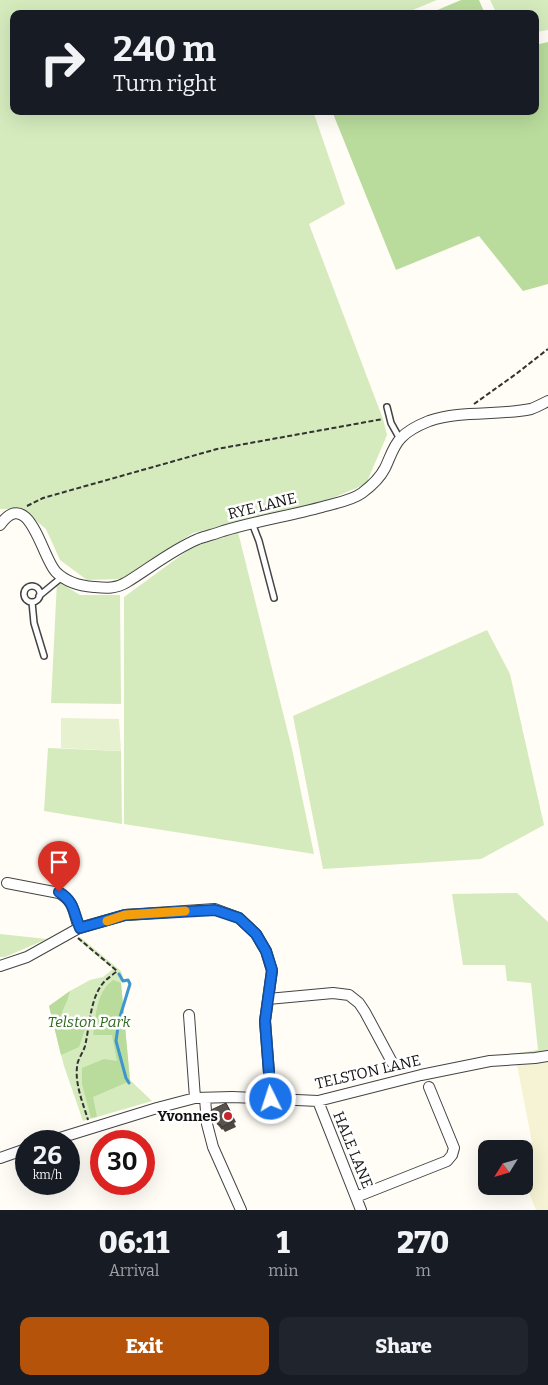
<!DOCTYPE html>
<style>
body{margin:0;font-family:Bitter,serif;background:#20242c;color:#f1f3f6;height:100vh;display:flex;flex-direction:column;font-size:19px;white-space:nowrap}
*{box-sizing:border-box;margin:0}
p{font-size:16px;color:#9ea1a6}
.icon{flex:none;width:28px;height:28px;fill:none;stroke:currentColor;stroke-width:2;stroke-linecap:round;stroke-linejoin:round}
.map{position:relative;height:1210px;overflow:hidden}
.drawer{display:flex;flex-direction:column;background:#171b24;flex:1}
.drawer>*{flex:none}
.guide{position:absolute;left:10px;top:10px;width:529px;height:105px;border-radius:10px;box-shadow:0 5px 20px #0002;background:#171b24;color:#f1f3f6;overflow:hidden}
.needle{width:32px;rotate:233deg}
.controls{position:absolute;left:478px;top:1140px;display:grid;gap:10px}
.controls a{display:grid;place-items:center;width:55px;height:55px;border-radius:10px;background:#171b24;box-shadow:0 5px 20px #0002;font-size:25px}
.speed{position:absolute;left:15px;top:1130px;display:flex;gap:10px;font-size:25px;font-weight:700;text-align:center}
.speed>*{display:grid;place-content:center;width:65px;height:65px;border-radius:50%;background:#171b24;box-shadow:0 5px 20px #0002;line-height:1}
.speed small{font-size:12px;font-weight:400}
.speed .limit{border:8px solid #d22;background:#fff;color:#111}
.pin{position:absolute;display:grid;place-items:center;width:42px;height:42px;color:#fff;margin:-51px -21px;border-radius:50% 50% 50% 0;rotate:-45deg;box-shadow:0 0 5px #0007}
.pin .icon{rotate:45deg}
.me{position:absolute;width:55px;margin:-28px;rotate:356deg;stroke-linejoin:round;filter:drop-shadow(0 0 4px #0008)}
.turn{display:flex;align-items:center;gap:18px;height:105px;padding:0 20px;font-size:22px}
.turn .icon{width:65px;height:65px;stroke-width:2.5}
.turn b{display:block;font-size:35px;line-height:42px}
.eta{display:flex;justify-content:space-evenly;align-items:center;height:85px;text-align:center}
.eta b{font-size:30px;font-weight:800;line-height:35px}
.button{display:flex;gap:10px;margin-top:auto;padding:10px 20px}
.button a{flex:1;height:58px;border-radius:10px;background:#b45309;color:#fff;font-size:20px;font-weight:800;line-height:58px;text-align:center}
.button a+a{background:#20242c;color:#f1f3f6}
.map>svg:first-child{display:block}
</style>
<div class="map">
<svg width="548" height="1210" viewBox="0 0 548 1210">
<rect width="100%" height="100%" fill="#fffdf5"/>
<path fill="#f6f3d4" d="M548,1059v151h-12l-12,-30v-28l8,-10 -15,-77z"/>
<path fill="#d5ebbd" d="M0,0h437l-34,14h-389v97h299l32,93 -36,20 74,195 4,16 -21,49 -43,18 -130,31 -72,46 -34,1 -27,-20 -14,-31 -24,-20h-22z
M490,0h58v30l-13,2v-18h-38z
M238,532l54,217 22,105 -190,-30v-227l74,-54z
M57,581l23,14h40l1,109 -70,-1z
M487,630l23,44 34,151 -63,34 -158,10 -30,-153z
M48,748l73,3 1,73 -78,-13z
M517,893l31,29v132l-36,5 -1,-5 27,-4 -7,-67 -24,-2 -2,-16h-42l-11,-71z
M0,934l47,5 -42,18h-5z
M80,937l41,34 2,7 -2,5 1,10 8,87 22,21 -69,20 -19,-55 -15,-60 21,-15 20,-11 13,-3 10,-8 -36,-30z"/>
<path fill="#b9dc9c" d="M461,0h18l6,14h-57z
M548,42v242l-25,7 -44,-55 -83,34 -64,-159h203v-66z
M113,980l8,3 9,98 -37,16 4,20 -6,1 -9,-34v-16l22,-9 13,2 -5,-26h-19c3,-19 3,-43 20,-55z
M70,991l-3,10 -5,11 5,6 18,11 -6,18 -18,8 -12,-49z"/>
<path fill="#e6f2cf" d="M61,718l58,1 2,32 -60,-3z"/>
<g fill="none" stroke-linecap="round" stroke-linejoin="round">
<path stroke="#3f96cf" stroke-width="3" d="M119,974l4,7 5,-1 2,4 -11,36 -3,21 10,37 3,5"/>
<g stroke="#444" stroke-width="8">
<path id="service" d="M387,407l4,16 9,16
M252,523l7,18 15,57
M24 594a8 8 0 1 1 16 0a8 8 0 1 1-16 0Z
M39,596l23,-19
M32,602l2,21 10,33"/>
</g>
<g stroke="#444" stroke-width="12">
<path id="minor" d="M0,525c29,-40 42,33 56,47 10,10 24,14 38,15 12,1 22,2 33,-5 23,-14 45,-32 71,-43 8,-3 17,-5 25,-8 33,-10 66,-15 99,-24 13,-4 29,-6 40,-14 8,-6 18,-15 23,-25 5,-10 8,-22 16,-30 7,-8 18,-13 28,-17 33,-11 68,-5 102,-12 6,-2 11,-5 17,-8
M7,883l52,10c16,9 14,19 20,35
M0,966l27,-9 52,-29 46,-13 90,-6 24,9 17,16 10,17 6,20 -7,50 6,78
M268,999l65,-6 16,2 10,8 6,9 28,52
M189,1015l6,83
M205,1098l2,26 6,23 28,63
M318,1101l43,109
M50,1141l107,-33 38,-10 37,-1 86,4 103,-26 69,-14 45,-3 13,-2
M0,1158l26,-9
M356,1197l91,-36 5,-6 2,-7 -25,-61"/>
</g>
<path stroke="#333" stroke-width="2" stroke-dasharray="5 2.5" stroke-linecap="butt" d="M474,404l42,-30 32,-25
M27,506l16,-8 174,-49 166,-30
M78,938l39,33c-3,3 -8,6 -12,10 -15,15 -15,44 -20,65 -2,7 -8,14 -8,21 -2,18 6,36 11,53"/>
<use href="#service" stroke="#fff" stroke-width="5"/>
<use href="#minor" stroke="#fff" stroke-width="10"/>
</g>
<path fill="#4d4742" d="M226,1103l3,5 7,14 -2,1 2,4 -11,5 -2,-3 -1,1 -4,-5z"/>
<path fill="#5a524d" stroke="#3f3936" d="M226,1103l7,14 -2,1 1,4 -10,5 -2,-3 -2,1 -7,-15z"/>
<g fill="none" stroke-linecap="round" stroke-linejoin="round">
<g stroke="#114b97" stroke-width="12">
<path id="route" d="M59,892c16,10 14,20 21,36l45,-13 90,-5 24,8 17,16 10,17 6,19 -7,51 6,78"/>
</g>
<use href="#route" stroke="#1a73e8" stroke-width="9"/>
<path stroke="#f59e0b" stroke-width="9" d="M107,921l18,-6 60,-4"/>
</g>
<circle fill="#c4262e" stroke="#fff" stroke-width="2" cx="228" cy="1116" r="5"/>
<g text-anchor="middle" stroke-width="5" stroke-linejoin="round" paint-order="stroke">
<g font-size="15" fill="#111" stroke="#fff">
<text transform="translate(262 506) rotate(-14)" y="5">RYE LANE</text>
<text transform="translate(368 1072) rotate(-13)" y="5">TELSTON LANE</text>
<text transform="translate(353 1150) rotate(68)" y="5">HALE LANE</text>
</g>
<g font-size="15" font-style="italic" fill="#2f6b1f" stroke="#fff">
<text x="89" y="1027">Telston Park</text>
</g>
<g font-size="15" font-weight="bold" fill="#111" stroke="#fff" text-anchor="end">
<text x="218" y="1121">Yvonnes</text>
</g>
</g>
</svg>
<div class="controls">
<a><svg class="needle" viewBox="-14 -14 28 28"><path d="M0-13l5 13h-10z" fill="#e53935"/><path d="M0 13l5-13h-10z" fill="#9ea1a6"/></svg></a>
</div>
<div class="speed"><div>26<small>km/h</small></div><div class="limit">30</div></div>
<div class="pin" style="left:59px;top:892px;background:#d93025"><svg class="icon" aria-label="arrive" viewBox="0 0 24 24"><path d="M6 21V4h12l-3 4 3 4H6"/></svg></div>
<svg class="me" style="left:271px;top:1099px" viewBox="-20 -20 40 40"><circle r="17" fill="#1a73e8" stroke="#fff" stroke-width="3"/><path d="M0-11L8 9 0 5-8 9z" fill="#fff"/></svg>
<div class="guide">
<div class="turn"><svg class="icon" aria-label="right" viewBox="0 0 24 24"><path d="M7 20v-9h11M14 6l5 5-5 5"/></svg><div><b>240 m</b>Turn right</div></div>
</div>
</div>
<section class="drawer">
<div class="eta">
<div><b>06:11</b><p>Arrival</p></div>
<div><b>1</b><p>min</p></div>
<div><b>270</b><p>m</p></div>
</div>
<div class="button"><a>Exit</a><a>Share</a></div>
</section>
